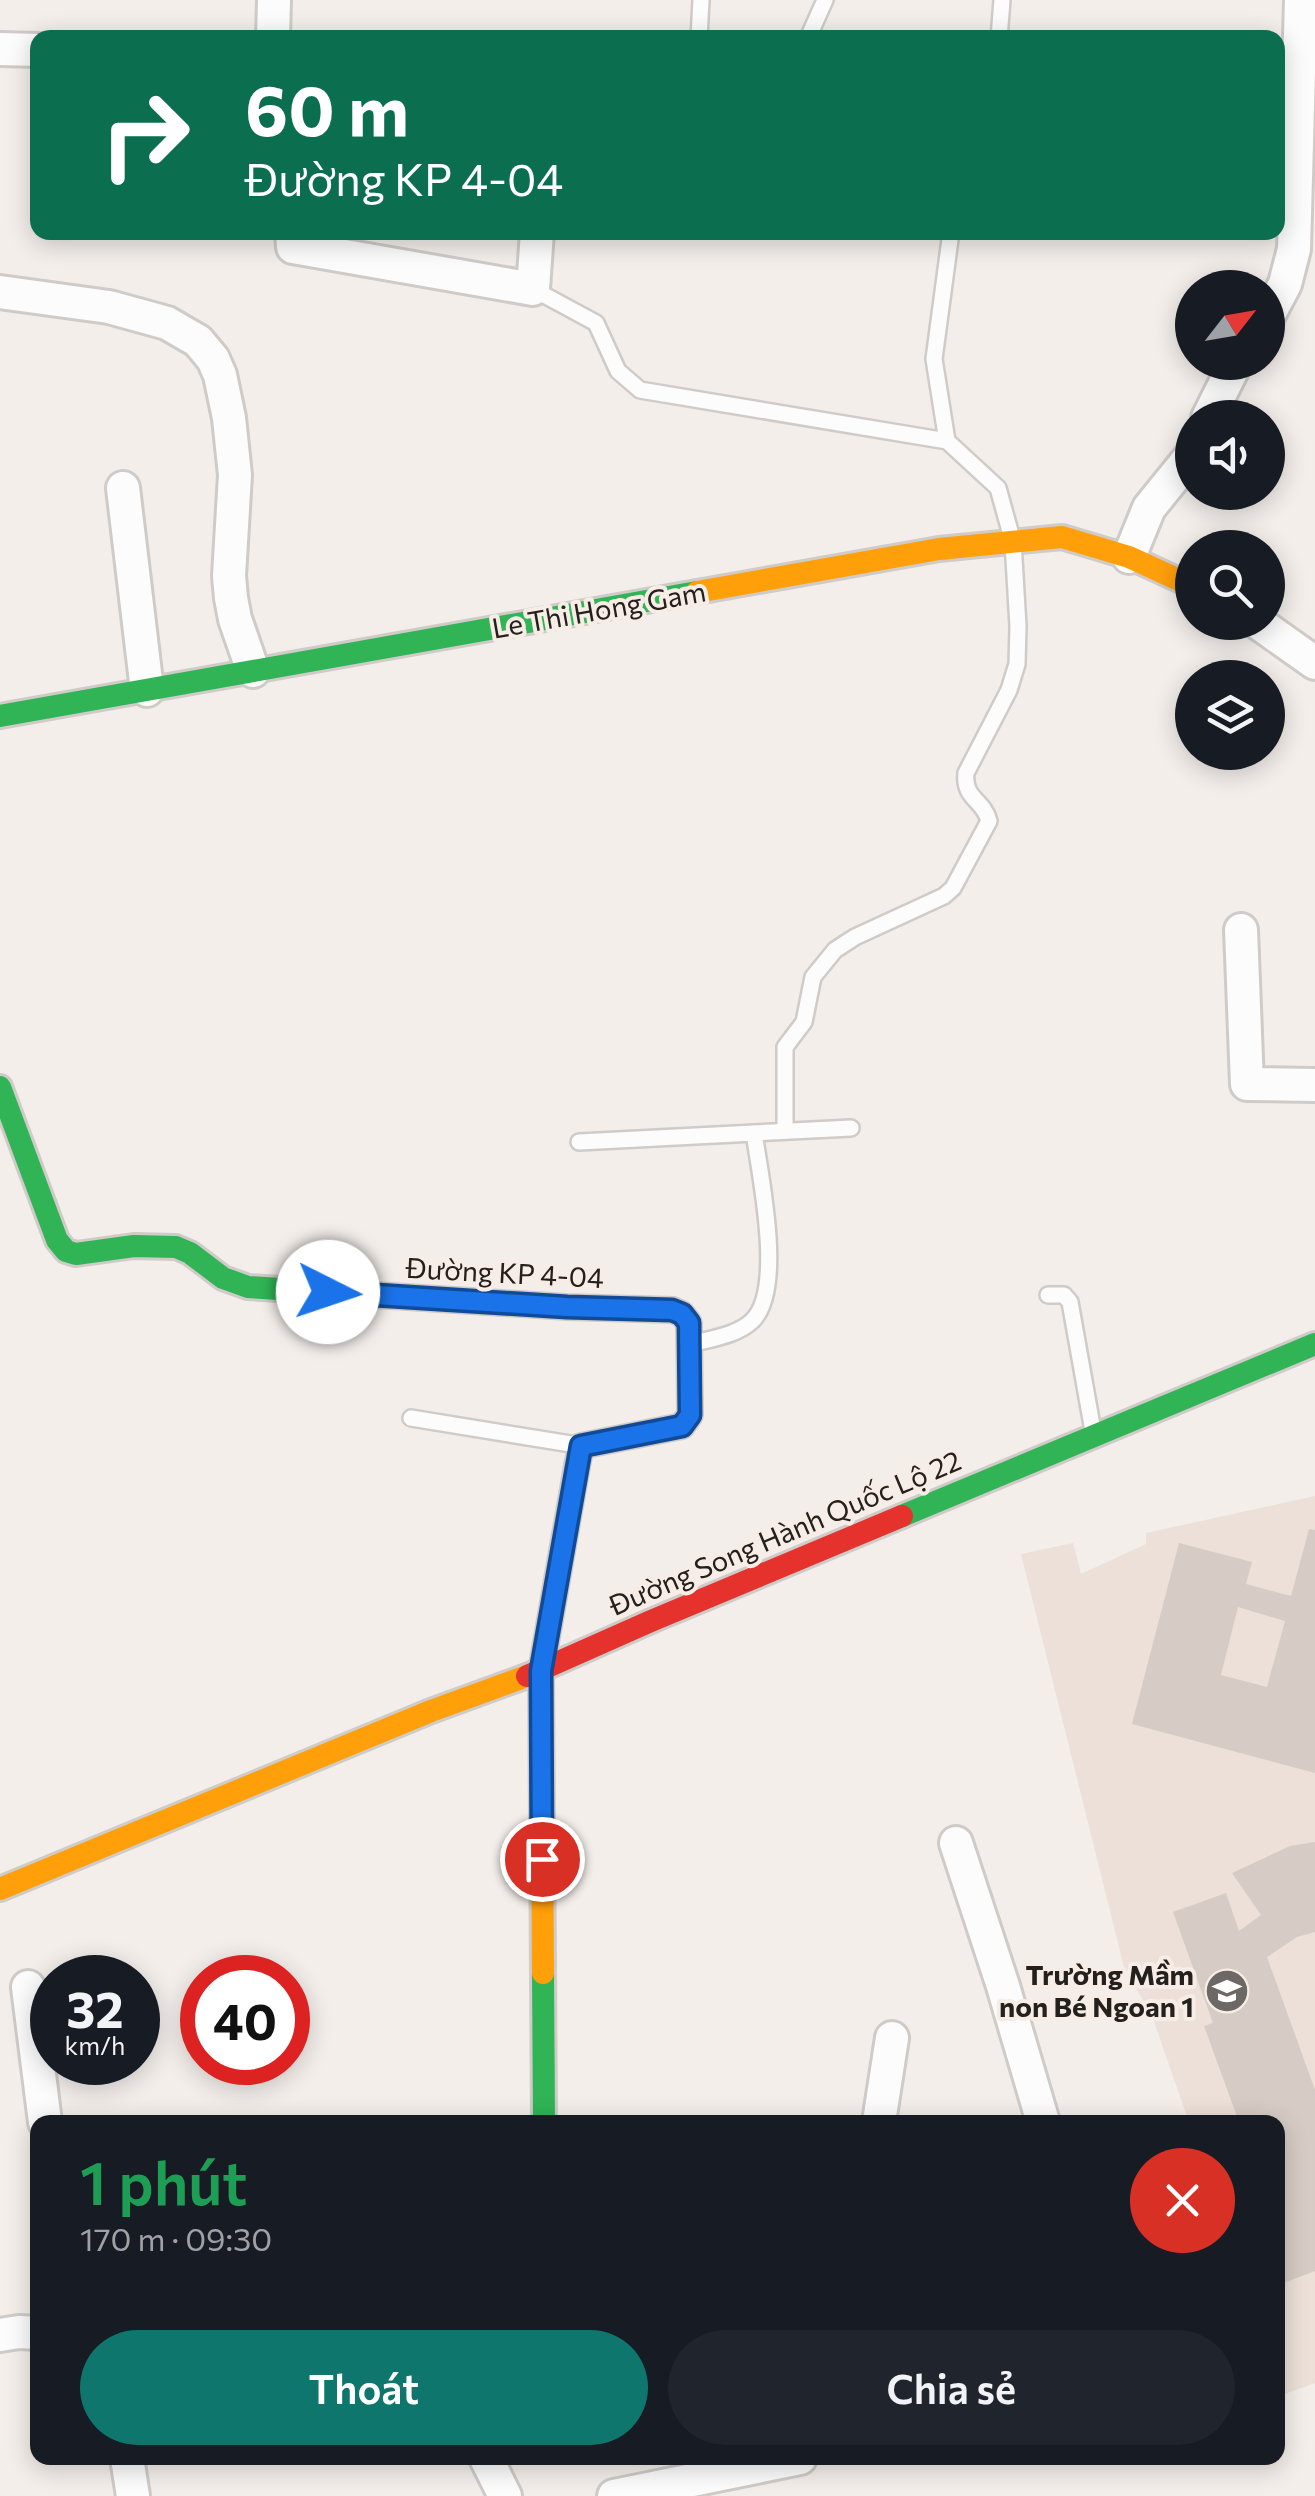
<!DOCTYPE html>
<html lang="vi">
<meta charset="utf-8">
<style>
body{margin:0;font-family:Commissioner,sans-serif;background:#20242c;color:#f1f3f6;height:100vh;display:flex;flex-direction:column;font-size:38px;white-space:nowrap}
*{box-sizing:border-box;margin:0}
p{font-size:32px;color:#9ea1a6}
.icon{flex:none;width:55px;height:55px;fill:none;stroke:currentColor;stroke-width:2;stroke-linecap:round;stroke-linejoin:round}
.map{position:relative;flex:1;overflow:hidden}
.drawer{position:absolute;left:30px;top:2115px;width:1255px;height:350px;display:flex;flex-direction:column;background:#171b24;border-radius:20px;box-shadow:0 5px 25px #0003}
.drawer>*{flex:none}
.top-card{position:absolute;left:30px;top:30px;width:1255px;height:210px;border-radius:20px;box-shadow:0 5px 25px #0003;background:#0b6e4f;color:#fff;overflow:hidden}
.needle{width:65px;rotate:59deg}
.controls{position:absolute;left:1175px;top:270px;display:grid;gap:20px}
.controls a{display:grid;place-items:center;width:110px;height:110px;border-radius:50%;background:#171b24;box-shadow:0 5px 25px #0003;font-size:50px}
.speed{position:absolute;left:30px;top:1955px;display:flex;gap:20px;font-size:50px;font-weight:700;text-align:center}
.speed>*{display:grid;place-content:center;width:130px;height:130px;border-radius:50%;background:#171b24;box-shadow:0 5px 25px #0003;line-height:1}
.speed small{font-size:25px;font-weight:400}
.speed .limit{border:15px solid #d22;background:#fff;color:#111}
.pin{position:absolute;display:grid;place-items:center;width:85px;height:85px;color:#fff;margin:-42px;border:5px solid #fff;border-radius:50%;box-shadow:0 2px 10px #0007}
.me{position:absolute;width:110px;margin:-55px;rotate:94deg;stroke-linejoin:round;filter:drop-shadow(0 0 8px #0008)}
.turn{display:flex;align-items:center;gap:35px;height:210px;padding:0 50px;font-size:45px}
.turn .icon{width:130px;height:130px;stroke-width:2.5}
.turn b{display:block;font-size:70px;line-height:85px}
.round{display:grid;place-items:center;flex:none;width:105px;height:105px;border-radius:52px;background:#20242c}
.overview{display:flex;align-items:center;justify-content:space-between;height:170px;padding:0 50px}
h1{font-size:60px;font-weight:600;line-height:75px;color:#1e9e55}
.cta{display:flex;gap:20px;margin-top:auto;padding:20px 50px}
.cta a{flex:1;height:115px;border-radius:60px;background:#0f766e;color:#fff;font-size:40px;font-weight:600;line-height:115px;text-align:center}
.cta a+a{background:#20242c;color:#f1f3f6}
.map>svg:first-child{display:block}
</style>
<div class="map">
<svg width="1315" height="2496" viewBox="0 0 1315 2496">
<rect width="100%" height="100%" fill="#f3eeea"/>
<path fill="#ece0d8" d="M1315,1496v887l-33,12 -4,-13v-260h-89l-37,-106 -28,-49 -103,-413 52,-11 8,31 65,-30v-11z"/>
<path fill="#d6ccc5" fill-rule="evenodd" d="M1309,1529l6,1v243l-183,-49 47,-181 73,19 -6,22 45,12zM1238,1607l47,14 -18,66 -46,-12z
M1315,1842v90l-18,5 -30,20 48,133v181l-37,14v-163h-39l-35,-96 9,-3 -40,-111 53,-19 13,38 22,-16 -29,-42 58,-27z"/>
<g fill="none" stroke-linecap="round" stroke-linejoin="round">
<g stroke="#cfcbc8" stroke-width="20">
<path id="lane" d="M699,38l2,-38
M808,38l17,-38
M999,38l3,-38
M533,289l63,34 22,48 22,19 307,51 51,47 15,54 5,84 -1,38 -8,26 -43,83c-3,26 18,27 23,48l-36,67 -9,8 -89,41 -20,13 -22,27 -9,45 -19,25v84
M947,441l-13,-82 17,-127
M579,1142l272,-14
M1048,1295h16l6,7 23,129
M695,1343c19,-5 42,-8 57,-22 33,-31 8,-146 2,-188
M411,1418l166,27"/>
</g>
<g stroke="#cfcbc8" stroke-width="38">
<path id="street" d="M273,38l1,-38
M0,49l38,1
M292,232l1,15 240,42 4,-57
M0,292l109,15 58,16 31,18 15,18 7,16 9,43 6,57 -6,101 2,22 4,21 18,52
M1268,316l17,-32 9,-35 7,-249
M1208,418l28,-56
M123,488l24,202
M1129,557l20,-49 43,-53
M1257,622l58,41
M1241,930l6,154 68,1
M956,1843l47,143 40,136
M28,1987l17,135
M879,2122l13,-84
M0,2335l19,-3 19,1
M127,2458l6,38
M486,2458l19,38
M614,2496l186,-38"/>
</g>
<g stroke="#cfcbc8" stroke-width="28">
<path id="fast" d="M0,716l697,-124
M0,1087l57,153 9,11 10,3 58,-8 42,1 14,6 33,25 25,9 319,20 106,3 9,4 7,9 1,92 -8,11 -101,20 -4,20
M902,1516l413,-172
M543,1973l1,149"/>
</g>
<g stroke="#cfcbc8" stroke-width="28">
<path id="slow" d="M697,592l242,-43 123,-12 67,20 63,29
M0,1889l431,-178 96,-35
M543,1973l-2,-302 36,-205"/>
</g>
<g stroke="#cfcbc8" stroke-width="28">
<path id="jam" d="M527,1676l124,-55 251,-105"/>
</g>
<use href="#lane" stroke="#fdfcfc" stroke-width="15"/>
<use href="#street" stroke="#fdfcfc" stroke-width="32"/>
<use href="#fast" stroke="#30b455" stroke-width="22"/>
<use href="#slow" stroke="#ff9f0a" stroke-width="22"/>
<use href="#jam" stroke="#e5322d" stroke-width="22"/>
</g>
<g fill="none" stroke-linecap="round" stroke-linejoin="round">
<g stroke="#114b97" stroke-width="25">
<path id="route" d="M328,1292l239,15 105,3 10,4 7,9 1,92 -8,11 -101,20 -40,225 1,188"/>
</g>
<use href="#route" stroke="#1a73e8" stroke-width="18"/>
</g>
<defs>
<g id="school-disc" transform="scale(2.25)"><circle r="9.5" fill="#6c6865" stroke="#f7ede6"/><path d="M0-5L7-2L0 1L-7-2ZM-4 1L0 2.5L4 1V4Q0 6-4 4Z" fill="#fff"/></g>
</defs>
<g fill-rule="evenodd">
<use href="#school-disc" x="1227" y="1991"/>
</g>
<g text-anchor="middle" stroke-width="8" stroke-linejoin="round" paint-order="stroke">
<g font-size="28" fill="#23201d" stroke="#f7ede6">
<text transform="translate(599 610) rotate(-10)" y="10">Le Thi Hong Gam</text>
<text transform="translate(505 1273) rotate(3)" y="10">Đường KP 4-04</text>
<text transform="translate(785 1533) rotate(-23)" y="10">Đường Song Hành Quốc Lộ 22</text>
</g>
<g font-size="28" font-weight="bold" fill="#23201d" stroke="#f7ede6" text-anchor="end">
<text x="1194" y="1985">Trường Mầm<tspan x="1194" dy="32">non Bé Ngoan 1</tspan></text>
</g>
</g>
</svg>
<div class="controls">
<a><svg class="needle" viewBox="-14 -14 28 28"><path d="M0-13l5 13h-10z" fill="#e53935"/><path d="M0 13l5-13h-10z" fill="#9ea1a6"/></svg></a>
<a><svg class="icon" aria-label="sound" viewBox="0 0 24 24"><path d="M4 9h4l5-4v14l-5-4H4zM17 9q2 3 0 6"/></svg></a>
<a><svg class="icon" aria-label="search" viewBox="0 0 24 24"><circle cx="10" cy="10" r="6"/><path d="M15 15l6 6"/></svg></a>
<a><svg class="icon" aria-label="layers" viewBox="0 0 24 24"><path d="M12 4l9 5-9 5-9-5zM3 14l9 5 9-5"/></svg></a>
</div>
<div class="speed"><div>32<small>km/h</small></div><div class="limit">40</div></div>
<div class="pin" style="left:542px;top:1859px;background:#d93025"><svg class="icon" aria-label="arrive" viewBox="0 0 24 24"><path d="M6 21V4h12l-3 4 3 4H6"/></svg></div>
<svg class="me" style="left:328px;top:1292px" viewBox="-20 -20 40 40"><circle r="19" fill="#fff"/><path d="M0-13L10 11 0 6-10 11z" fill="#1a73e8"/></svg>
<div class="top-card">
<div class="turn"><svg class="icon" aria-label="right" viewBox="0 0 24 24"><path d="M7 20v-9h11M14 6l5 5-5 5"/></svg><div><b>60 m</b>Đường KP 4-04</div></div>
</div>
<section class="drawer">
<div class="overview"><div><h1>1 phút</h1><p>170 m · 09:30</p></div><a class="round" style="background:#d93025;color:#fff"><svg class="icon" aria-label="close" viewBox="0 0 24 24"><path d="M6 6l12 12M18 6L6 18"/></svg></a></div>
<div class="cta"><a>Thoát</a><a>Chia sẻ</a></div>
</section>
</div>
